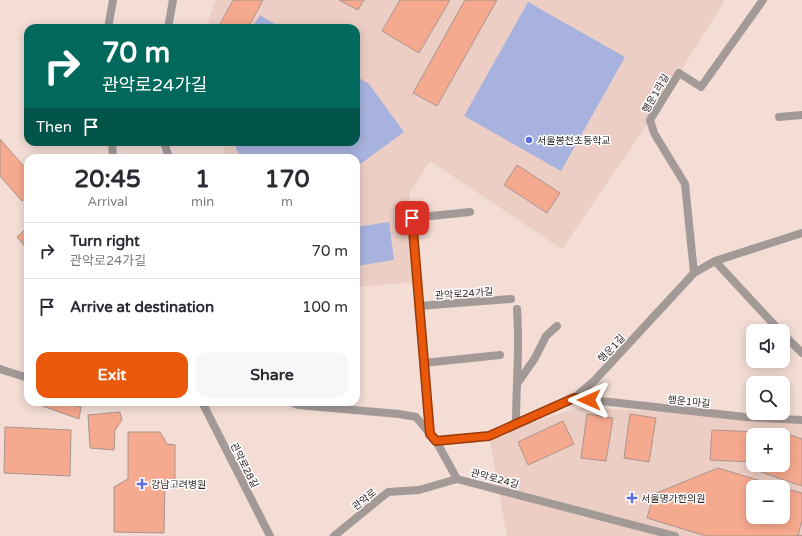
<!DOCTYPE html>
<meta charset="utf-8">
<style>
body{margin:0;font-family:"Varela Round","Noto Sans KR",sans-serif;background:#f7f7f7;color:#2b2b33;height:100vh;display:flex;flex-direction:column;font-size:15px;white-space:nowrap}
*{box-sizing:border-box;margin:0}
p{font-size:13px;color:#7c7c81}
.icon{flex:none;width:22px;height:22px;fill:none;stroke:currentColor;stroke-width:2;stroke-linecap:round;stroke-linejoin:round}
.map{position:relative;flex:1;overflow:hidden}
.side{position:absolute;left:24px;top:154px;width:336px;height:252px;display:flex;flex-direction:column;background:#fff;border-radius:12px;box-shadow:0 2px 10px #0003}
.side>*{flex:none}
.banner{position:absolute;left:24px;top:24px;width:336px;height:122px;border-radius:12px;box-shadow:0 2px 10px #0003;background:#00695c;color:#fff;overflow:hidden}
.fabs{position:absolute;left:746px;top:324px;display:grid;gap:8px}
.fabs a{display:grid;place-items:center;width:44px;height:44px;border-radius:8px;background:#fff;box-shadow:0 2px 10px #0003;font-size:20px}
.pin{position:absolute;display:grid;place-items:center;width:34px;height:34px;color:#fff;margin:-17px;border-radius:8px;box-shadow:0 2px 6px #0006}
.me{position:absolute;width:44px;margin:-22px;rotate:270deg;stroke-linejoin:round;filter:drop-shadow(0 0 3px #0008)}
.turn{display:flex;align-items:center;gap:14px;height:84px;padding:0 12px;font-size:18px}
.turn .icon{width:52px;height:52px;stroke-width:2.5}
.turn b{display:block;font-size:28px;line-height:34px}
.then{display:flex;align-items:center;height:38px;padding:0 12px;background:#0003;gap:8px;font-size:15px}
.eta{display:flex;justify-content:space-evenly;align-items:center;height:68px;text-align:center}
.eta b{font-size:24px;font-weight:700;line-height:28px}
.cta{display:flex;gap:8px;margin-top:auto;padding:8px 12px}
.cta a{flex:1;height:46px;border-radius:12px;background:#ea580c;color:#fff;font-size:16px;font-weight:700;line-height:46px;text-align:center}
.cta a+a{background:#f7f7f7;color:#2b2b33}
ul{padding:0;list-style:none}
li{display:flex;align-items:center;gap:12px;height:56px;padding:0 12px;border-top:1px solid #e1e1e2}
li div{flex:1}
li b{display:block;font-size:15px}
li em{font-style:normal}
.map>svg:first-child{display:block}
</style>
<div class="map">
<svg width="802" height="536" viewBox="0 0 802 536">
<rect width="100%" height="100%" fill="#f3ddd5"/>
<path fill="#eccec4" fill-rule="evenodd" d="M216,0h509l-75,120 -88,129 -132,-88 -21,33 8,88 -61,5v-129h-131l-2,-16h133v-114h-147l-1,-7z
M582,407l220,13v116h-295l-18,-100zM753,435h30v30h-30zM753,487h30v30h-30z"/>
<path fill="#a7b2de" d="M528,2l97,55 -64,114 -97,-55z
M260,15l21,13h-29z
M356,76l13,8 35,48 -48,35v-9h-114l-6,-9v-7h120z
M389,222l5,38 -38,6v-39z"/>
<path fill="#f5a98e" stroke="#aa958e" d="M233,0h30l-15,28h-30z
M339,0h25l-6,10z
M400,0h50l-31,53 -37,-22z
M465,0h32l-60,106 -24,-13z
M0,139l28,32v25l-6,5 -22,-25z
M517,165l43,28 -13,20 -43,-28z
M28,227v23l-11,-13z
M31,402h22l28,5 -2,12z
M120,412l2,8 -7,10 -1,20 -24,-2 -2,-33z
M587,414l26,4 -7,43 -25,-3z
M630,414l26,4 -7,44 -25,-4z
M563,421l11,23 -46,21 -10,-23z
M5,427l66,3 -1,46 -66,-3z
M770,428l32,11v47l-47,-16 2,-5h26v-30h-16z
M712,430l47,2v3h-6l-1,27 -42,-2z
M128,432h32l7,12 8,1v36h-10l-1,52 -50,-1v-45l14,-8z
M718,468l63,19h-28v30h30v-29l19,5v28l-4,14 4,1h-96l-59,-18 7,-24z"/>
<g fill="none" stroke-linecap="round" stroke-linejoin="round">
<path stroke="#a39a97" stroke-width="8" d="M108,28l5,-28
M168,28l5,-28
M779,117l23,-2
M112,142l1,16
M164,142l5,16
M715,261l65,70
M694,273l-9,-89 -31,-51 -4,-13 29,-47 22,14 62,-87
M419,306l92,-7
M783,334l19,19
M424,363l76,-8
M0,369l28,9
M517,384l18,-26 11,-22 11,-10
M574,398l171,19 57,3
M202,402l68,134
M291,402l7,3 101,9 17,3 20,24 21,38 218,57
M516,424c0,-38 4,-76 1,-115
M430,434l-18,-216 58,-6
M436,441l53,-5 85,-38 21,-18 99,-107 21,-12 87,-28
M334,536l54,-44 31,-2 38,-11"/>
</g>
<g fill="none" stroke-linecap="round" stroke-linejoin="round">
<g stroke="#983908" stroke-width="10">
<path id="route" d="M412,218l18,216 6,7 53,-5 85,-38 15,2"/>
</g>
<use href="#route" stroke="#ea580c" stroke-width="7"/>
</g>
<g fill="#5e6de4" stroke="#fff" stroke-width="1.5">
<circle cx="529" cy="140" r="4"/>
<path d="M140 478h4v4h4v4h-4v4h-4v-4h-4v-4h4z"/>
<path d="M630 492h4v4h4v4h-4v4h-4v-4h-4v-4h4z"/>
</g>
<g text-anchor="middle" stroke-width="3" stroke-linejoin="round" paint-order="stroke">
<g font-size="10" fill="#2e2624" stroke="#fff">
<text transform="translate(655 93) rotate(-60)" y="4">행운1라길</text>
<text transform="translate(464 293) rotate(-4)" y="4">관악로24가길</text>
<text transform="translate(611 348) rotate(-47)" y="4">행운1길</text>
<text transform="translate(689 401) rotate(6)" y="4">행운1마길</text>
<text transform="translate(245 465) rotate(63)" y="4">관악로28길</text>
<text transform="translate(495 478) rotate(15)" y="4">관악로24길</text>
<text transform="translate(364 499) rotate(-39)" y="4">관악로</text>
</g>
<g font-size="10" fill="#2e2624" stroke="#fff" text-anchor="start">
<text x="537" y="144">서울봉천초등학교</text>
<text x="151" y="488">강남고려병원</text>
<text x="641" y="502">서울명가한의원</text>
</g>
</g>
</svg>
<div class="fabs">
<a><svg class="icon" aria-label="sound" viewBox="0 0 24 24"><path d="M4 9h4l5-4v14l-5-4H4zM17 9q2 3 0 6"/></svg></a>
<a><svg class="icon" aria-label="search" viewBox="0 0 24 24"><circle cx="10" cy="10" r="6"/><path d="M15 15l6 6"/></svg></a>
<a>+</a>
<a>−</a>
</div>
<div class="pin" style="left:412px;top:218px;background:#d93025"><svg class="icon" aria-label="arrive" viewBox="0 0 24 24"><path d="M6 21V4h12l-3 4 3 4H6"/></svg></div>
<svg class="me" style="left:589px;top:400px" viewBox="-20 -20 40 40"><path d="M0-17L14 15 0 8-14 15z" fill="#ea580c" stroke="#fff" stroke-width="4"/></svg>
<div class="banner">
<div class="turn"><svg class="icon" aria-label="right" viewBox="0 0 24 24"><path d="M7 20v-9h11M14 6l5 5-5 5"/></svg><div><b>70 m</b>관악로24가길</div></div>
<div class="then">Then<svg class="icon" aria-label="arrive" viewBox="0 0 24 24"><path d="M6 21V4h12l-3 4 3 4H6"/></svg></div>
</div>
<section class="side">
<div class="eta">
<div><b>20:45</b><p>Arrival</p></div>
<div><b>1</b><p>min</p></div>
<div><b>170</b><p>m</p></div>
</div>
<ul>
<li><svg class="icon" aria-label="right" viewBox="0 0 24 24"><path d="M7 20v-9h11M14 6l5 5-5 5"/></svg><div><b>Turn right</b><p>관악로24가길</p></div><em>70 m</em></li>
<li><svg class="icon" aria-label="arrive" viewBox="0 0 24 24"><path d="M6 21V4h12l-3 4 3 4H6"/></svg><div><b>Arrive at destination</b></div><em>100 m</em></li>
</ul>
<div class="cta"><a>Exit</a><a>Share</a></div>
</section>
</div>
